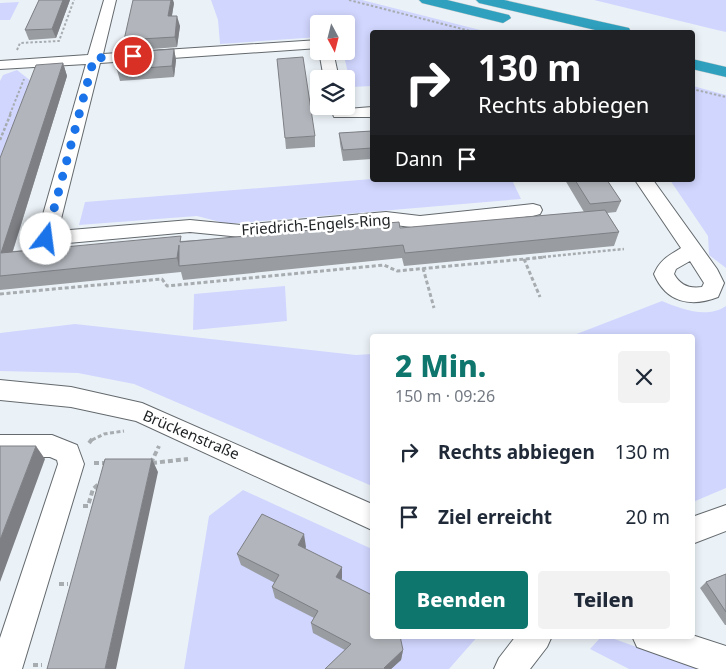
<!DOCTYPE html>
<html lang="de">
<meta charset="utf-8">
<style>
body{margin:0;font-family:"Noto Sans",sans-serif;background:#f2f2f3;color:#1f2937;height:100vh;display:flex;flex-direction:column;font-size:19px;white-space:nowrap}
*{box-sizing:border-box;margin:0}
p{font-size:16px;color:#747a83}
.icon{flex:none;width:28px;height:28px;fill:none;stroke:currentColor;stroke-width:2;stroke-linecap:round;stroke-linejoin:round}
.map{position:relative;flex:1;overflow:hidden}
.panel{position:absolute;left:370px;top:334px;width:325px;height:305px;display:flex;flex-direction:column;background:#fff;border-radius:5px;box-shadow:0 2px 8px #0003}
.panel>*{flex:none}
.top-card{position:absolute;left:370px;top:30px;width:325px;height:152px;border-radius:5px;box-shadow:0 2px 8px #0003;background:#202124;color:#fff;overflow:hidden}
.needle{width:32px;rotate:173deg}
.fabs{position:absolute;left:310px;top:15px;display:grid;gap:10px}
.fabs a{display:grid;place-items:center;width:45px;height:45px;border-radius:5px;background:#fff;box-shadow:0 2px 8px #0003;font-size:25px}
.pin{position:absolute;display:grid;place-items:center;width:42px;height:42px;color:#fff;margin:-21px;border:2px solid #fff;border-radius:50%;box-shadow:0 1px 5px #0007}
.me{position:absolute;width:55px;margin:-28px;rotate:15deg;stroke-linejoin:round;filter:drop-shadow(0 0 4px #0008)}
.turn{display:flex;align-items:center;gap:18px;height:105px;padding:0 25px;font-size:22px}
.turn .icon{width:65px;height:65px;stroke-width:2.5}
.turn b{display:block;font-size:35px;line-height:42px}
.then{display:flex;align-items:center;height:48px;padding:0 25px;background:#0003;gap:10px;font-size:19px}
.round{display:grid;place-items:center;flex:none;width:52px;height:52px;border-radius:5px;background:#f2f2f3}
.overview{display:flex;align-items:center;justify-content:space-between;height:85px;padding:0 25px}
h1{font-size:30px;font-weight:800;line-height:38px;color:#0f766e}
.action{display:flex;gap:10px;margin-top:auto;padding:10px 25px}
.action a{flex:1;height:58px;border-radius:5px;background:#0f766e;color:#fff;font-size:20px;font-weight:800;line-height:58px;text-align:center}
.action a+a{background:#f2f2f3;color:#1f2937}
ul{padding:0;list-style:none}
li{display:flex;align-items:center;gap:15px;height:65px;padding:0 25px}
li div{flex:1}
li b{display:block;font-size:19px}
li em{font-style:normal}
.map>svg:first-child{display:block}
</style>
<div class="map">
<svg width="726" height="669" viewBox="0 0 726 669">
<rect width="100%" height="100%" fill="#ebf2f7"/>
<path fill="#d1d6fe" d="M211,0h151l126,32h-116v54l-21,1 -8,-36h3v-27h-27v13l-99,7 -2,-24z
M594,0h132v32l-9,-2z
M19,2l-9,18h-10v-17z
M17,70l14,11 -31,83v-83l3,-6z
M693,86l33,9v173l-17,-13 -1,-19 -38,-56h22z
M372,179l140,1 9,19 -293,25 -31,-8 -118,9 6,-23z
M285,286l2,35 -94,9 1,-36z
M662,301c19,8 45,18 64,5v182l-33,14 -1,-166h-130l12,-1z
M75,324l281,31 16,-1v132l-238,-102 -56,-11 -78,-2v-38z
M243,490l129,59v87h106l-29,33h-265l25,-153z
M602,636h4l92,33h-69l-39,-20z"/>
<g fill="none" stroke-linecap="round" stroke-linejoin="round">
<g stroke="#63696d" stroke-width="2">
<path id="minor" d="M104,0h12l-13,54 216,-14v8l-219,15 -42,168 132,-11 51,5 145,-13 34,4 113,-12 7,2 2,4 -2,4 -7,2 -113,12 -34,-4 -145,13 -51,-5 -144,13 -7,-1 -3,-5 50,-175 -86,5v-8l88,-6z
M319,51h14l6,28h-15z
M330,106h16l1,3 25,-2v10h-38z
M635,180h18l64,89 7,14 -6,14c-28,11 -52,5 -64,-23 6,-14 14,-18 27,-26zM690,261l14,22 -2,4c-13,2 -22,-2 -28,-13l2,-5z
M0,380l71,7 71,16 230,101v26l-236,-109 -65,-14 -71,-7z
M0,435h52l25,10 7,19 -62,205h-22v-31l58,-174 -1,-4 -7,-3h-50z
M726,505v26l-34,13v-27z
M692,635l34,11v23h-27l-62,-22 -5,-11z
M516,636h36l-5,11 -17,22h-36l5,-11z"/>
</g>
<g stroke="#cecfcf" stroke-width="1">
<path id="highway" d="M419,0h28l62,15 2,3 -8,5 -81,-20z
M476,0h28l125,28 2,4h-27l-125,-29z
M692,59l34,8v10l-34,-8z"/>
</g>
<path stroke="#a7acb0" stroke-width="2" stroke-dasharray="2.5 2" stroke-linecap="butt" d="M349,0l125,32
M17,50l3,-7 39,-2 15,-41
M692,89l34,8
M10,114l14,-35"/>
<path stroke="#a7acb0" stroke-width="2.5" stroke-dasharray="3 2" stroke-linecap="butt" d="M0,140l11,-27
M533,258l91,-9"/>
<path stroke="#a7acb0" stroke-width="3" stroke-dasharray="4 2.5" stroke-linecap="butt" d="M524,259l16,38
M423,268l11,40
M0,294l162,-15 5,7 217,-21 13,6 149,-14
M92,440l12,-6 20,-3"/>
<path stroke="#a7acb0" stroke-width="4" stroke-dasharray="5 3" stroke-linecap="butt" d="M89,443l4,-5
M94,463h13
M151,463l8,-17
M152,463l36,-4
M83,506h5l5,-17 8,-7
M59,584h9
M33,665h9"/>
<use href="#minor" fill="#fff" fill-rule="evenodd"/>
<use href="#highway" fill="#2fa1bf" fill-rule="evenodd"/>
</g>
<path fill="#999da2" d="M39,0h31l-14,38 -27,2 -4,-10z
M174,3l-2,13 8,10 -3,21 -50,4 -3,-11z
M174,49l2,11 -2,17 -54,4 -3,-11z
M63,63l4,13 -54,175 387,-23 184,-16 -19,-32h42l14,21 -5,11 -9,1 12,19 -5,14 -210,20 -2,-8 -219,22 -2,-8 -181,18v-132z
M372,131v28l-29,2 -3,-17 -1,-11z
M315,136v11l-29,2 -1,-11z
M306,547l-1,1 37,30 -1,2 31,56 31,14 -2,10 -10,9h-66l20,-19 -32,-17 -2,-10 3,-5 -39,-20 -3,-11 3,-4 -34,-18 -4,-11z
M726,574v51h-1l-25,-37 6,-6z"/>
<path fill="#7d7f84" d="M63,0h7l-14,38 -4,-9z
M171,0h2l1,3 -4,23 -2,-10z
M177,16l3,10 -3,21 -2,-10z
M174,49l2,11 -2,17 -2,-11z
M63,63l4,13 -59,190 -7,-13z
M179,245v21l-2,-8z
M36,446l9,13 -45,123v-42z
M152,459l6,13 -42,197h-11z
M304,534l2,13 -6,10 -2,-12z
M342,567v11l-5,10 -1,-11z
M403,650l-2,10 -10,9h-7v-1z"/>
<path fill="#b2b6bc" stroke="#7d7f84" d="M39,0h24l-11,29 -27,1z
M133,0h38l-3,16h9l-2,21 -51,3z
M174,49l-2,17 -55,4 4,-17z
M303,57l12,79 -30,2 -8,-79z
M63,63l-62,190 180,-17 -1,6 219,-20 1,6 205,-18 14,22 -214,21 -2,-8 -224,21v-21l-2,13 -177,18v-118l36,-93z
M372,131v17l-29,2 -4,-17z
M575,180h32l14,21 -31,3z
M0,446h36l-36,94z
M105,459h47l-47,210h-58z
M262,514l42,20 -6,11 44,22 -6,10 36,18v41h28l3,14 -19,18 2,1h-61l26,-25 -40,-21 7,-12 -46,-24 7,-12 -42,-21z
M726,574v38l-20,-30z"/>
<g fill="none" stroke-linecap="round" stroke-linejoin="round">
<path stroke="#1a73e8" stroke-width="9" stroke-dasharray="0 16.2" d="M46,239l48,-181 39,-2"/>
</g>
<g text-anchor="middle" stroke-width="5" stroke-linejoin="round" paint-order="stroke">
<g font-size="15" fill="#212426" stroke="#fff">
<text transform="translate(316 225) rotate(-4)" y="5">Friedrich-Engels-Ring</text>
<text transform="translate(191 435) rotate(23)" y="5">Brückenstraße</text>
</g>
</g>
</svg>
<div class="fabs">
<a><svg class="needle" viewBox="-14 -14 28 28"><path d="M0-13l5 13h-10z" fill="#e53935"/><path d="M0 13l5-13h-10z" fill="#747a83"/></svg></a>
<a><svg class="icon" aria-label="layers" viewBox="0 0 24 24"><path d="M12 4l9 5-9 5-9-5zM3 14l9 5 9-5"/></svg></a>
</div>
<div class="pin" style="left:133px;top:56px;background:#d93025"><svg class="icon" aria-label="arrive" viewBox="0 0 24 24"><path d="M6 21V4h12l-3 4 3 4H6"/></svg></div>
<svg class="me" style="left:46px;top:239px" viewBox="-20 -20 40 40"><circle r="19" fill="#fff"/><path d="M0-13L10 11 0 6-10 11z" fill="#1a73e8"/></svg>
<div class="top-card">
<div class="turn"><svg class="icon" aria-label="right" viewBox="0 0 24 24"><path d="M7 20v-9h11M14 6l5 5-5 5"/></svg><div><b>130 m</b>Rechts abbiegen</div></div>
<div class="then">Dann<svg class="icon" aria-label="arrive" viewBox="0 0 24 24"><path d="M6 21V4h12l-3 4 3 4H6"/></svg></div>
</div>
<section class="panel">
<div class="overview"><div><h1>2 Min.</h1><p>150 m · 09:26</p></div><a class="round"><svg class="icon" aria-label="close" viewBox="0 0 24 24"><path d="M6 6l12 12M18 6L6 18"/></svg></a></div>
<ul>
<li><svg class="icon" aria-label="right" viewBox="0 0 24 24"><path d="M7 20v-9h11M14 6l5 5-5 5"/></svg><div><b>Rechts abbiegen</b></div><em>130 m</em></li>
<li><svg class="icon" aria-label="arrive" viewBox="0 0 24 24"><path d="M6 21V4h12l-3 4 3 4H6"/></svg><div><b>Ziel erreicht</b></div><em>20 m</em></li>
</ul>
<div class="action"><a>Beenden</a><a>Teilen</a></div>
</section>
</div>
